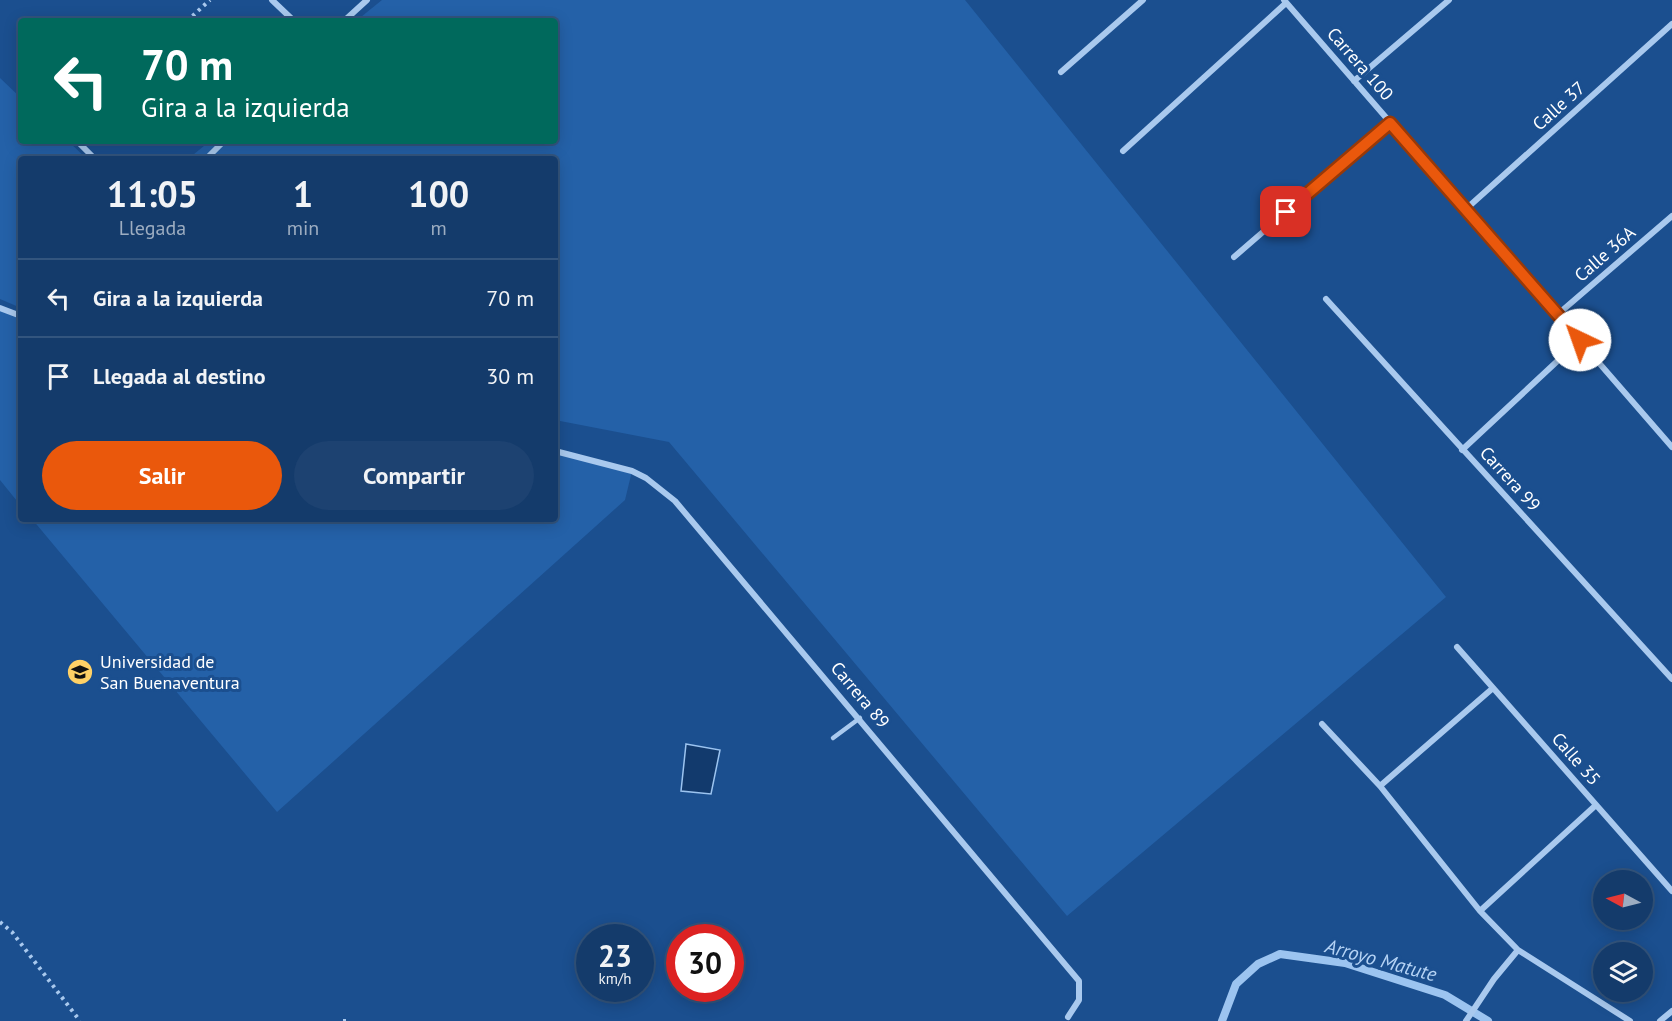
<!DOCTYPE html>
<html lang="es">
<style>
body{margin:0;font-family:"PT Sans",sans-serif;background:#1d4271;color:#f1f3f6;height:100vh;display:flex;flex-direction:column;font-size:22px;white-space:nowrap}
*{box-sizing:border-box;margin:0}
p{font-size:20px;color:#9dadc1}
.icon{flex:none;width:33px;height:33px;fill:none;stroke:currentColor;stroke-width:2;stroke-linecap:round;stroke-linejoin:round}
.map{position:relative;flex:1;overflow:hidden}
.drawer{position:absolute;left:18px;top:156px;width:540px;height:366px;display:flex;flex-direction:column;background:#143b6b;border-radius:6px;box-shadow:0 3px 15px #0003,0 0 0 2px #33557e}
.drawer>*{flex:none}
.guide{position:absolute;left:18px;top:18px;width:540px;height:126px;border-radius:6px;box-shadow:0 3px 15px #0003,0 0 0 2px #33557e;background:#00695c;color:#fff;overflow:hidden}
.needle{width:39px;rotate:277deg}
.controls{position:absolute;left:1593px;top:870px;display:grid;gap:12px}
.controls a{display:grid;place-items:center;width:60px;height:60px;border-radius:50%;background:#143b6b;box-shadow:0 3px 15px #0003,0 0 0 2px #33557e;font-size:30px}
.speed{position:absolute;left:576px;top:924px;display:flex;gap:12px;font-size:30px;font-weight:700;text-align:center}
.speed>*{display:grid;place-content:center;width:78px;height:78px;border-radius:50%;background:#143b6b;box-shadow:0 3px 15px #0003,0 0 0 2px #33557e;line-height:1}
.speed small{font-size:15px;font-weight:400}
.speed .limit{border:9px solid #d22;background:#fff;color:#111}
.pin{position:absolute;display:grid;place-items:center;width:51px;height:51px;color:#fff;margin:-26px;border-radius:12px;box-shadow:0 3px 9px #0006}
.me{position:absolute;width:66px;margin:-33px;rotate:318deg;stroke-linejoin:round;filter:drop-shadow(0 0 4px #0008)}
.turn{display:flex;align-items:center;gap:21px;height:126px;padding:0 24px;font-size:27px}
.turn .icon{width:78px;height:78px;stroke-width:2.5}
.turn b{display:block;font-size:42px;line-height:51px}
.eta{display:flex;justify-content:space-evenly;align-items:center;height:102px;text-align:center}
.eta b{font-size:36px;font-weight:800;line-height:42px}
.cta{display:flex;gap:12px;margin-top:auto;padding:12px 24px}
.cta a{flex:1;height:69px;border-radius:36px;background:#ea580c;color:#fff;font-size:24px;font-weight:800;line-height:69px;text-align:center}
.cta a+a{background:#1d4271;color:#f1f3f6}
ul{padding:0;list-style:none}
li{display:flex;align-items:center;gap:18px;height:78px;padding:0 24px;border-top:2px solid #33557e}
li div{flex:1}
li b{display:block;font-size:22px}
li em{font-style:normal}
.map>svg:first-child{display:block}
</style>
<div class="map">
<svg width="1672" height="1021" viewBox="0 0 1672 1021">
<rect width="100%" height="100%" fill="#1b4f8f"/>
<path fill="#2461a8" d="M382,0h583l481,597 -379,319 -398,-474 -114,-22v-261h-367l22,-18h345v-120h-199z
M0,78l21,20v43h47l19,18h-66v149l-21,-9z
M0,306l21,7v193l-21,-26z
M555,451l77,20 -7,29 -348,312 -245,-293h523z"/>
<path fill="#123a6d" stroke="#9cc4f0" stroke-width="1.5" d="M686,744l34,6 -9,44 -30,-3z"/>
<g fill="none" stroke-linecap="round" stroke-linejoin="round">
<path stroke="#9cc4f0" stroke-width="8" d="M1222,1021l14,-37 22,-20 22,-10 65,9 100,32 43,26"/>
<path stroke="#a9c9ee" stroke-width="4" stroke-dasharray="3 4.5" stroke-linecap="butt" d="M187,21l23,-21
M0,922l12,10 68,89
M343,1021h5"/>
<path stroke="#a9c9ee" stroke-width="4.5" d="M833,738l27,-20"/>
<path stroke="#a9c9ee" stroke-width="6" d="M272,0l22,21
M1284,0l388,447
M344,21l23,-21
M1061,72l82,-72
M1354,81l95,-81
M77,141l18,18
M1123,151l163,-148
M206,159l18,-18
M1466,209l206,-185
M1234,257l156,-135
M1326,299l346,380
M0,308l21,8
M1557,315l115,-99
M1462,450l118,-110
M555,451l77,20 14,7 29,23 404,480v19l-11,17
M1457,647l215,244
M1322,724l58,62 100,125 38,39 112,71
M1380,786l113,-98
M1480,911l116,-106
M1466,1021l28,-42 24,-29
M1660,1021l12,-10"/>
</g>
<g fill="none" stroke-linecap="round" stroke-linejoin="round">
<g stroke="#983908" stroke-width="15">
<path id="route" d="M1286,212l104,-89 190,217"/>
</g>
<use href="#route" stroke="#ea580c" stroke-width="10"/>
</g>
<defs>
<g id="university-disc" transform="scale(1.35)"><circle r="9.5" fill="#ffd166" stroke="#1b4f8f"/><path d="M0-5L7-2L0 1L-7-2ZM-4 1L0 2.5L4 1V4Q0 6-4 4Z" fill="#111"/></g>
</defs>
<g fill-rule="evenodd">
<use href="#university-disc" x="80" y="672"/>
</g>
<g text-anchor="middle" stroke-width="6" stroke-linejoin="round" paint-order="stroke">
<g font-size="18" fill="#fff" stroke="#1b4f8f">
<text transform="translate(1360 64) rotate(49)" y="6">Carrera 100</text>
<text transform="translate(1559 106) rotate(-42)" y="6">Calle 37</text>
<text transform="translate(1605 254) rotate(-41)" y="6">Calle 36A</text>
<text transform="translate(1510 479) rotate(48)" y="6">Carrera 99</text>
<text transform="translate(860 695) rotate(50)" y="6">Carrera 89</text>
<text transform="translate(1576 759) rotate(49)" y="6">Calle 35</text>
</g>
<g font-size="18" fill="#fff" stroke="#1b4f8f" text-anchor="start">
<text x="100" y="668">Universidad de<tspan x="100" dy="21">San Buenaventura</tspan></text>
</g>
<g font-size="20" font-style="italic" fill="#b5d3f5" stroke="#1b4f8f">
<text transform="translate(1381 960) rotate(15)" y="7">Arroyo Matute</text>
</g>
</g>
</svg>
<div class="controls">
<a><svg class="needle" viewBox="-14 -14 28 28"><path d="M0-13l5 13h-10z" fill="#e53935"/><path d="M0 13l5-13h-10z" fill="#9dadc1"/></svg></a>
<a><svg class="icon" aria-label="layers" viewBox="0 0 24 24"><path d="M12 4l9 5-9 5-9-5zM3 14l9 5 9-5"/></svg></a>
</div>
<div class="speed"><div>23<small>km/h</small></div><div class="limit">30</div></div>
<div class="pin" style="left:1286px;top:212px;background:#d93025"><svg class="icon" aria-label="arrive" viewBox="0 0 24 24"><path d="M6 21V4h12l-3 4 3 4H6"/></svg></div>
<svg class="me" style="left:1580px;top:340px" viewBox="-20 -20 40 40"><circle r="19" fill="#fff"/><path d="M0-13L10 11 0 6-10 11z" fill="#ea580c"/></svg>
<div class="guide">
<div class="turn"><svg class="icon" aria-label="left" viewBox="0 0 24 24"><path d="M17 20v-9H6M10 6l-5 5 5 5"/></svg><div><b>70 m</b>Gira a la izquierda</div></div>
</div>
<section class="drawer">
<div class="eta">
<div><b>11:05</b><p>Llegada</p></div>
<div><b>1</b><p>min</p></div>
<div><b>100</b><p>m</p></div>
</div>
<ul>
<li><svg class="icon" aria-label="left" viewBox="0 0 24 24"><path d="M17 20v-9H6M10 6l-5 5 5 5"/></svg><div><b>Gira a la izquierda</b></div><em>70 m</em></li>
<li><svg class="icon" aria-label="arrive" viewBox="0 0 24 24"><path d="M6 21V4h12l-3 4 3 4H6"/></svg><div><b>Llegada al destino</b></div><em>30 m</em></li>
</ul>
<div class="cta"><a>Salir</a><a>Compartir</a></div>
</section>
</div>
